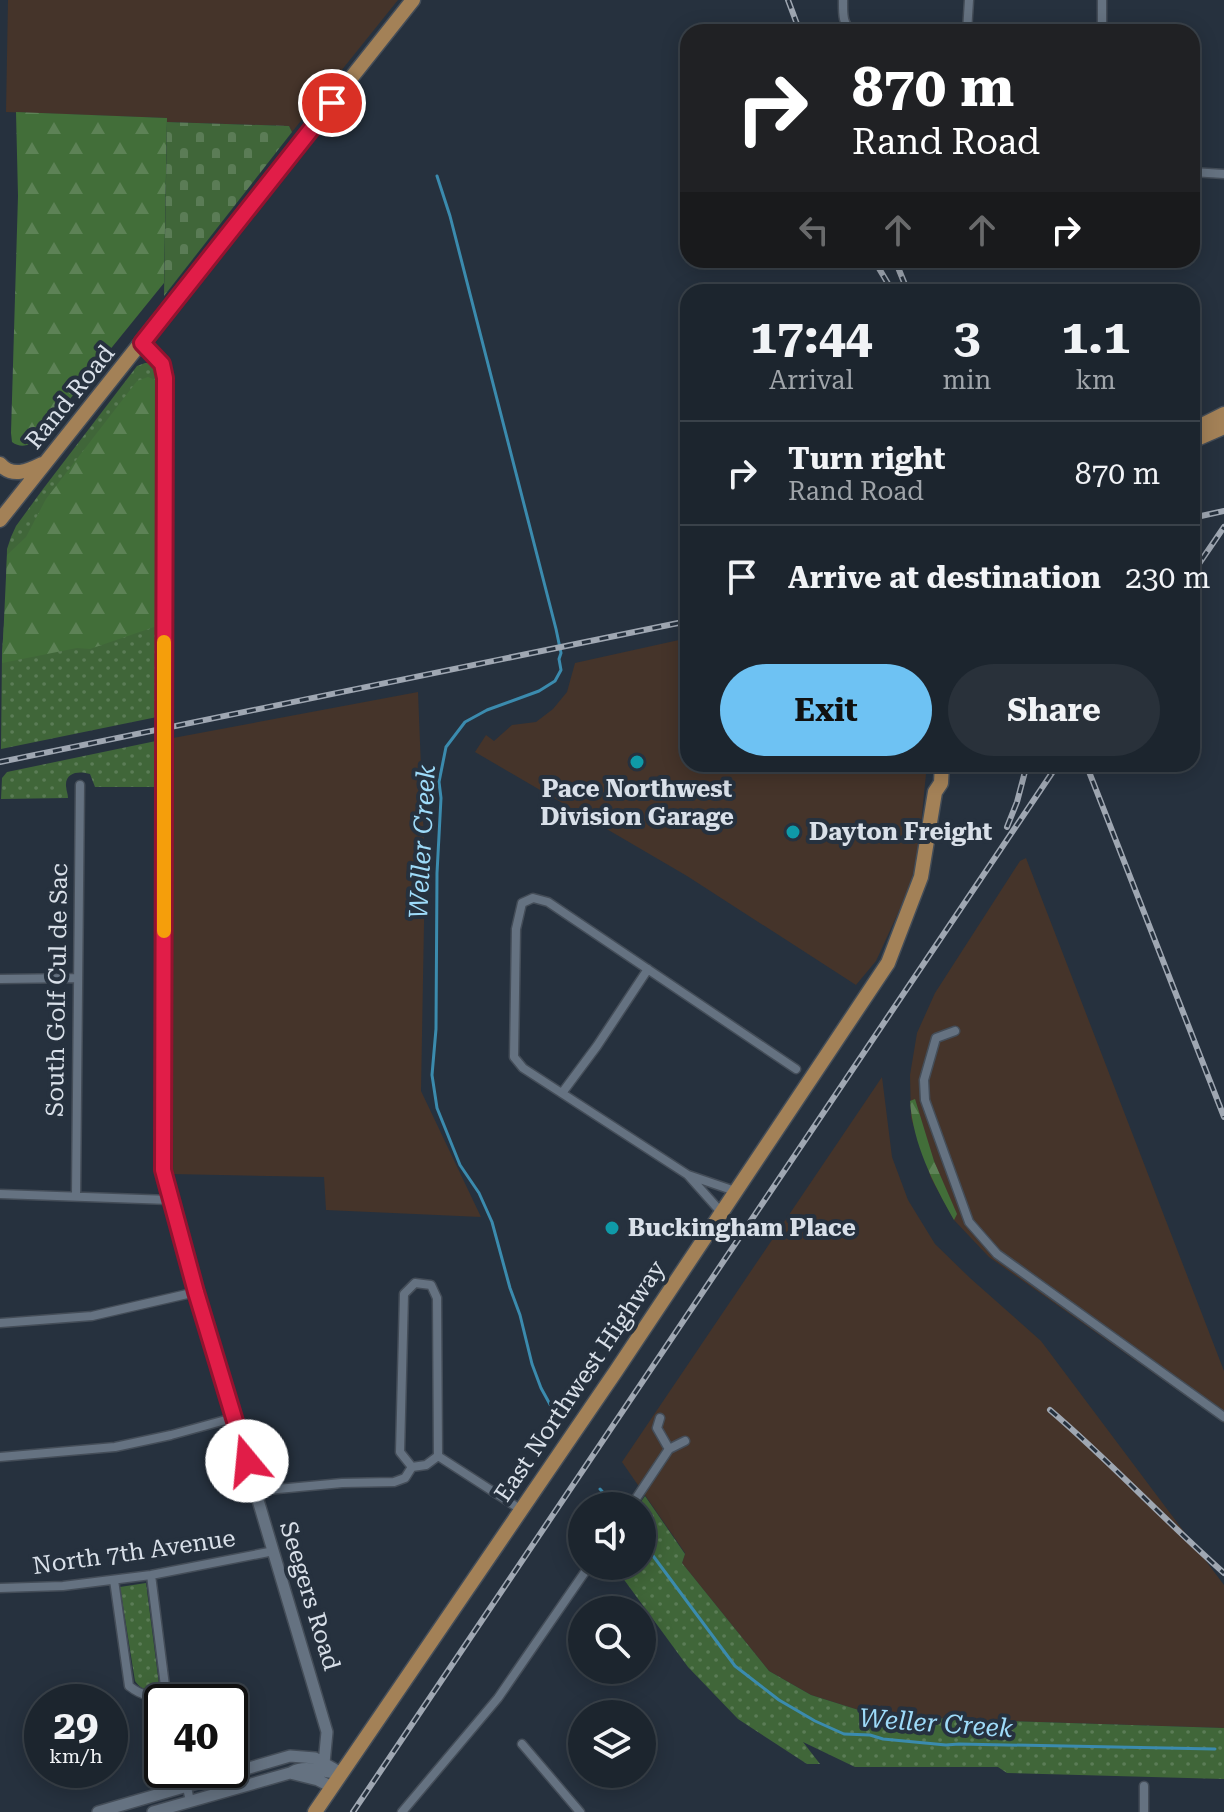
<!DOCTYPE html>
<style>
body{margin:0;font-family:"Roboto Serif",serif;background:#29313a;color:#f1f3f6;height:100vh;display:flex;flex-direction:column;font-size:30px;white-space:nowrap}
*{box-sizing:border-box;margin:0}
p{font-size:26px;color:#a0a5aa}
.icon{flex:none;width:44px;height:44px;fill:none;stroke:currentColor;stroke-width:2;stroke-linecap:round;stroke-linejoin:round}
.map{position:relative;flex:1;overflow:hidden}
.details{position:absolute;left:680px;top:284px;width:520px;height:488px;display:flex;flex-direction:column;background:#1c252e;border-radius:24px;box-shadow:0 4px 20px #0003,0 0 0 2px #3a424a}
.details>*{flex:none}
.banner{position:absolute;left:680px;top:24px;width:520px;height:244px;border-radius:24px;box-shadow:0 4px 20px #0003,0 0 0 2px #3a424a;background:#202124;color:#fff;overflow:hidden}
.tools{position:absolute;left:568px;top:1492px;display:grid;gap:16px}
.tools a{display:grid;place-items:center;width:88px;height:88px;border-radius:50%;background:#1c252e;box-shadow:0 4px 20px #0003,0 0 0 2px #3a424a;font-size:40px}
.speed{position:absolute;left:24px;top:1684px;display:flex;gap:16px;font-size:40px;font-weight:700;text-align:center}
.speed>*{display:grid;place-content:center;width:104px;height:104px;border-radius:50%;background:#1c252e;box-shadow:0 4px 20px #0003,0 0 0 2px #3a424a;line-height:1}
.speed small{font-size:20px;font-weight:400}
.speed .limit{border:4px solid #111;border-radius:12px;background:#fff;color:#111}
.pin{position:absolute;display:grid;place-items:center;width:68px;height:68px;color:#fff;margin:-34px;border:4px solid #fff;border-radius:50%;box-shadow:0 2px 8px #0007}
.me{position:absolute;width:88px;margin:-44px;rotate:343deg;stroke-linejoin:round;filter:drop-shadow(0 0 6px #0008)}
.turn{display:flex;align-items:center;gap:28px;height:168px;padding:0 40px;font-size:36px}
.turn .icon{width:104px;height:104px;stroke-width:2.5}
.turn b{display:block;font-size:56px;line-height:68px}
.lanes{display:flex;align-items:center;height:76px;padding:0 40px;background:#0003;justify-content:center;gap:40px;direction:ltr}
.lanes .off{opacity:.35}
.eta{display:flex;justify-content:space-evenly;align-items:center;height:136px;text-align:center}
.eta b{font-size:48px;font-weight:700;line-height:56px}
.action{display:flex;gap:16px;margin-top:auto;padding:16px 40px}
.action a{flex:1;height:92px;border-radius:48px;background:#6ec2f3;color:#111;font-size:32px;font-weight:700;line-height:92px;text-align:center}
.action a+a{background:#29313a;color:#f1f3f6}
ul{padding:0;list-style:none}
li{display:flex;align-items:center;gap:24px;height:104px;padding:0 40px;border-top:2px solid #3a424a}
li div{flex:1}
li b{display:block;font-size:30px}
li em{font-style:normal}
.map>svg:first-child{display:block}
</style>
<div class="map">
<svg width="1224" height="1812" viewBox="0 0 1224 1812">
<defs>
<pattern id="green-dots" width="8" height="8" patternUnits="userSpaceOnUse" patternTransform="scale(2)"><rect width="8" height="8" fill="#406639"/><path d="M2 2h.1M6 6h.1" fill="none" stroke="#5b7c56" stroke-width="1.8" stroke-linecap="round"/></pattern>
<pattern id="forest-firs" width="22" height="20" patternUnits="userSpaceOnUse" patternTransform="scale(2)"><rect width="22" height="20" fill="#426e39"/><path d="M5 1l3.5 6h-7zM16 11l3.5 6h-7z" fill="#5d8256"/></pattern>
<pattern id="cemetery-stones" width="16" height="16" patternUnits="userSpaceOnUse" patternTransform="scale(2)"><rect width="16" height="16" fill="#406639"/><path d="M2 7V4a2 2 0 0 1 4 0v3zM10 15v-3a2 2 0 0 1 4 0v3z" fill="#5b7c56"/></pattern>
</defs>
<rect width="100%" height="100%" fill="#26313e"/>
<path fill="#45342a" d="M8,0h390l-106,132 -3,-6 -122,-4 -1,-4 -160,-6z
M688,638v126h239l-11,110 -40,87 -20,24 -169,-109 -212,-124 11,-17 8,6 18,-16 24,-3 17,-13 14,-17 8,-29z
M418,692l7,176 -4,223 60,126 -155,-7 -2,-33 -153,-3 -4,-16 6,-420z
M1026,858l198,513v52l-235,-166 -35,-37 -23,-42 -20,-60 -1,-43 7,-42 18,-40 85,-132z
M882,1077l10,80 16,43 27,44 35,34 71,63 183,244v227v-84l-274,-9 -85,-7 -54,-17 -42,-24 -87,-108 3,-10 -63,-91z"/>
<path fill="url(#green-dots)" d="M145,363c11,0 12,8 13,18l-1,336 -156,32 1,-98 4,-51 1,-51 4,-12 5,-11 27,-37 94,-123z
M156,741l-1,46h-60l-5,-13c-9,-3 -25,-3 -24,12 0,4 2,8 2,12l-67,1 1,-21 5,-6z
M645,1496l40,58 -3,9 87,108 42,24 54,17 85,7 274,9v51l-217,-6 -9,-6h-143l-52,-25 17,22h-13l-69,-45 -50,-52 -74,-101h28v-60h-4z
M146,1583l13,101c-9,9 -18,6 -24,-3l-15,-94z"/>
<path fill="url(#forest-firs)" d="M16,112l151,6 -3,165 -128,158c-8,5 -16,7 -24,1l-1,-9 7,-237z
M148,377l10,4 -1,245 -67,23 -13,-1 -75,15 5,-108 19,-18 20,-38 91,-118z
M915,1099l19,62 23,53 -3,6c-21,-37 -41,-76 -44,-119z"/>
<path fill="url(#cemetery-stones)" d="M167,122l122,4 3,6 -128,164z"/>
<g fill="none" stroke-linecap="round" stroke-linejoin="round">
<path stroke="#3b8bae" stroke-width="3" d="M437,176l13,40 106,413 5,24 -2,6 2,11 -6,11 -16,10 -52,19 -22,12 -19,25 -7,35 2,16 -4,75 -1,156 -4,46 5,33 23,57 19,28 13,29 18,66 10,27 12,49 9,24 11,20 5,4 1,12
M600,1489l15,17
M642,1541l93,125 44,34 36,21 29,13 26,1 13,4 63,6 13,-1 256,5"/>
<g stroke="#444d58" stroke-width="11">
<path id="minor" d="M843,0c0,13 -1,23 9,32
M967,32l2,-32
M1102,32v-32
M1192,172l32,2
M0,979l77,-1
M955,1031l-19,7 -12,42 1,20 44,122 28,32 227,163
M562,1093l35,-47 51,-77
M688,1175l33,37
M735,1191l-47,-16 -165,-107 -9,-11 2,-128 6,-26 11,-5 15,4 248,167
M0,1194l170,6
M76,1195l4,-410
M415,1283l16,2 6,13 1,158 -12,9 -14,2 -12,-15 4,-158z
M0,1323l92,-7 104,-24
M660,1418l-3,10 12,21
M438,1456l82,53
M0,1457l115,-10 56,-12 62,-17
M256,1491l86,-8 52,-1 11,-4 7,-11
M631,1506l38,-57 16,-8
M151,1575l16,127
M114,1580l15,106c13,10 21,11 36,8
M0,1588l63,-2 88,-11 123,-24
M522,1744l58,68
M183,1770l7,31
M402,1812l96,-114 91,-132
M1144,1812v-26"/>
</g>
<g stroke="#444d58" stroke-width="14">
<path id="tertiary" d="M142,343l20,21 3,14 -1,507 -2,208 1,77 33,122 131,440 -3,31
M292,1772c15,-8 28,0 45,1
M98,1812l192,-56 25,2 26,15
M153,1812l137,-39 28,7 14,7"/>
</g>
<g stroke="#444d58" stroke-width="17">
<path id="primary" d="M1192,430l32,-16
M1192,441l32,-14
M0,464c12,14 28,7 42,0
M0,520l413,-520
M315,1812l301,-441 272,-408 33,-86 14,-85 6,-9 1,-19"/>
</g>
<use href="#minor" stroke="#657281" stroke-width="8"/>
<use href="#tertiary" stroke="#657281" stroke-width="11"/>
<use href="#primary" stroke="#a38157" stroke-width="14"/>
<g stroke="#9fa7b2" stroke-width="6">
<path id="rail" d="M788,0l12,32
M874,260l19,32
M895,260l13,32
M1192,518l32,-7
M1192,574l32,-47
M0,762l688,-141
M1086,764l138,353
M1007,827l10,-25 10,-38
M1050,1410c61,52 114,110 174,163
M353,1812l705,-1048"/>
</g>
<use href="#rail" stroke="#26313e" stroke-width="3" stroke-dasharray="9" stroke-linecap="butt"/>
</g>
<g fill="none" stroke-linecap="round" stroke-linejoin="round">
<g stroke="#92132f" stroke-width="20">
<path id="route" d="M247,1461l-51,-169 -33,-122 2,-792 -3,-14 -20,-21 190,-240"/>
</g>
<use href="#route" stroke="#e11d48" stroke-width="14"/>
<path stroke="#f59e0b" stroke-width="14" d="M164,642v289"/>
</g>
<g fill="#0f9aa8" stroke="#26313e" stroke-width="3">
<circle cx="637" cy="762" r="8"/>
<circle cx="793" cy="832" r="8"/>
<circle cx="612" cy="1228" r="8"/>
</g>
<g text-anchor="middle" stroke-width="8" stroke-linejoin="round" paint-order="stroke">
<g font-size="24" fill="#d9e0e9" stroke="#26313e">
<text transform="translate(70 397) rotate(-51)" y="8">Rand Road</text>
<text transform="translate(57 990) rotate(-89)" y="8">South Golf Cul de Sac</text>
<text transform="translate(580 1381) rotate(-56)" y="8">East Northwest Highway</text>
<text transform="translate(134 1552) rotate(-8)" y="8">North 7th Avenue</text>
<text transform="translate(310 1596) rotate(73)" y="8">Seegers Road</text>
</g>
<g font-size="24" font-weight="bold" fill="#d9e0e9" stroke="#26313e" text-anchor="start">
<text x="637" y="797" text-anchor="middle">Pace Northwest<tspan x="637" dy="28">Division Garage</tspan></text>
<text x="809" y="840">Dayton Freight</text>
<text x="628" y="1236">Buckingham Place</text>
</g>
<g font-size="26" font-style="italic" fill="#9edbf9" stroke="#26313e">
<text transform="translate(422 842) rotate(-87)" y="9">Weller Creek</text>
<text transform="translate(936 1723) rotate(4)" y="9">Weller Creek</text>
</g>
</g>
</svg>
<div class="tools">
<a><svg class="icon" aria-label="sound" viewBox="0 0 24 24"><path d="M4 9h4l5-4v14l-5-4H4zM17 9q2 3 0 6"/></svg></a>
<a><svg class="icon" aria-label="search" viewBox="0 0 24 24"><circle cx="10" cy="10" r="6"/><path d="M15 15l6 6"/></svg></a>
<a><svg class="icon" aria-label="layers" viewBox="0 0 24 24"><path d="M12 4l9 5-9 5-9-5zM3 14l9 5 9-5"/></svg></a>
</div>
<div class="speed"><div>29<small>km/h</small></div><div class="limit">40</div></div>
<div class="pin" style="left:332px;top:103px;background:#d93025"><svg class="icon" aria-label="arrive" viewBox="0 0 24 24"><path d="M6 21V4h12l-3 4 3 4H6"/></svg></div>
<svg class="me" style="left:247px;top:1461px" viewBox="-20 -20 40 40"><circle r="19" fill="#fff"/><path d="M0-13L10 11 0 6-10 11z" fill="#e11d48"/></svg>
<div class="banner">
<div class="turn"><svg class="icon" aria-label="right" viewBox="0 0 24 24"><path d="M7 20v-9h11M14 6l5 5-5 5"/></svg><div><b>870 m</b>Rand Road</div></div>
<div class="lanes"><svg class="icon off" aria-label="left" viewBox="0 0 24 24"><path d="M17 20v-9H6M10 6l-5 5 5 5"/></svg><svg class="icon off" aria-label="ahead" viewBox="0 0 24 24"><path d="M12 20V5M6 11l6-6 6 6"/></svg><svg class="icon off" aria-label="ahead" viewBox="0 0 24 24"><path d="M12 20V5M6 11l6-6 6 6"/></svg><svg class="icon" aria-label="right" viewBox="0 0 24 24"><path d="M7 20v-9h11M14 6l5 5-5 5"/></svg></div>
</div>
<section class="details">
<div class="eta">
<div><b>17:44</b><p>Arrival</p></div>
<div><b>3</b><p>min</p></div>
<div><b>1.1</b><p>km</p></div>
</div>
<ul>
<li><svg class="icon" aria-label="right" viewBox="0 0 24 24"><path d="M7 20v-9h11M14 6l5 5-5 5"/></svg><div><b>Turn right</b><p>Rand Road</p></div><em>870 m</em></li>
<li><svg class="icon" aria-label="arrive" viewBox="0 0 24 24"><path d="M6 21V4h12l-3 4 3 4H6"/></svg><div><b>Arrive at destination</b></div><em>230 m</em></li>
</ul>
<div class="action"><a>Exit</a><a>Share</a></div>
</section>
</div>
